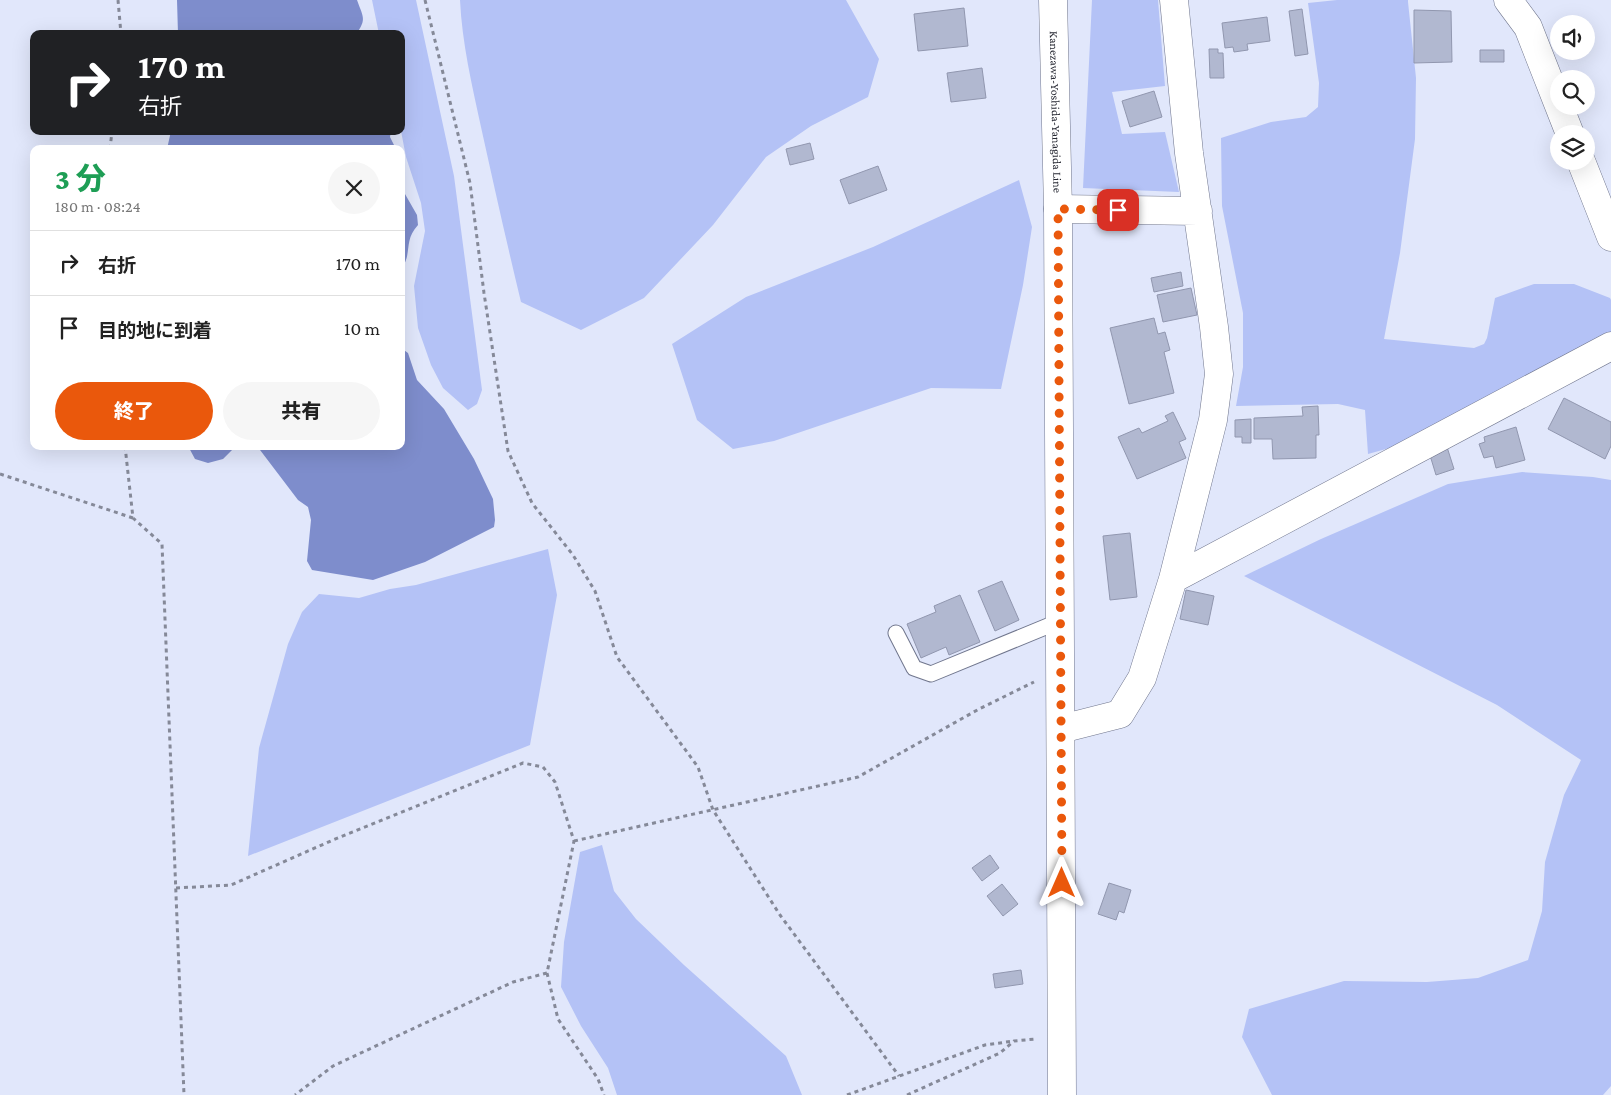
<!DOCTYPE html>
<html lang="ja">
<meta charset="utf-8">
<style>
body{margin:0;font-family:"Crimson Pro","Noto Sans JP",serif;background:#f6f6f6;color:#222;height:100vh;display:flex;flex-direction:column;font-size:19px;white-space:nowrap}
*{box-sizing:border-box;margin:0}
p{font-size:16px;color:#767676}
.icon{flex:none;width:28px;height:28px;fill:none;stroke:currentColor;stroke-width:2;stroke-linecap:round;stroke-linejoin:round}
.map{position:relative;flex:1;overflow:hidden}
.sheet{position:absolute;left:30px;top:145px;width:375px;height:305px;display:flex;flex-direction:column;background:#fff;border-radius:10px;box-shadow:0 5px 20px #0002}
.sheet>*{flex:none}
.top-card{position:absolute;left:30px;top:30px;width:375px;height:105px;border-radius:10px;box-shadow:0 5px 20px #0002;background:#202124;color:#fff;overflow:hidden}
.fabs{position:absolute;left:1550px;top:15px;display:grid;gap:10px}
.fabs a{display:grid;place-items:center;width:45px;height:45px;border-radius:50%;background:#fff;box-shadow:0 5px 20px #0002;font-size:25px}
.pin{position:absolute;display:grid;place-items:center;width:42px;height:42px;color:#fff;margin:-21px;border-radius:10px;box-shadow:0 2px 8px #0006}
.me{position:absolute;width:55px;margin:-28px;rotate:0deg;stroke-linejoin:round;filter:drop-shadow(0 0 4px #0008)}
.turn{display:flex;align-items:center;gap:18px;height:105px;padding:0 25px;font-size:22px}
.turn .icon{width:65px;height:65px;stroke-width:2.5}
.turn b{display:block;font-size:35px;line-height:42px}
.round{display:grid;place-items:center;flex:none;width:52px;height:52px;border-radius:26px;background:#f6f6f6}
.head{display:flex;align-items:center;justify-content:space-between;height:85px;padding:0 25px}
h1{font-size:30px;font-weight:800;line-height:38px;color:#1e9e55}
.action{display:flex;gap:10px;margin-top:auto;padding:10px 25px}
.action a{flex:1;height:58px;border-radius:30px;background:#ea580c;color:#fff;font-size:20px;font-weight:800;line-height:58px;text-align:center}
.action a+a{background:#f6f6f6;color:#222}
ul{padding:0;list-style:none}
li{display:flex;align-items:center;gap:15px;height:65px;padding:0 25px;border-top:1px solid #e0e0e0}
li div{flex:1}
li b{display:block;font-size:19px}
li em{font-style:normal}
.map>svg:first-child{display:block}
</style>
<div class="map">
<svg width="1611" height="1095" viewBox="0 0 1611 1095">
<rect width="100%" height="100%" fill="#e1e7fb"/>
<path fill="#b4c2f6" d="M372,0h44l38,176 28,214 -5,14 -9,6 -25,-22 -12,-23 -13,-37 -4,-42 11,-55 -4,-28 -15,-46 -5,-26v-97h-22z
M460,0h386l33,59 -11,38 -57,29 -45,31 -53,68 -69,73 -63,32 -60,-28c-14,-58 -27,-116 -40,-175 -9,-42 -19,-84 -21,-127z
M1092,0h66l7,86 -53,6 10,42 43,-2 14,60 -96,-4z
M1337,0h71v2l8,76 -1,61 -15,114 -16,86 90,9 10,-4 3,-6 8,-40 39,-14h40l36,14 1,2v34l-189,105 -54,15 -3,-44 -27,-6 -102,2 7,-39v-54l-21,-107 -1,-68 50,-16 35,-5 12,-10 1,-24 -11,-80z
M1019,180l13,47 -9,58 -22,104 -70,-1 -157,53 -41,8 -36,-29 -25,-76 74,-47 127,-50z
M1522,472l71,5 18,3v606l-8,9h-331l-30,-58 7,-28 95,-28 83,1 51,-4 50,-18 14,-49 3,-49 19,-67 17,-35 -84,-55 -253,-129 77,-37 127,-55z
M548,549l9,46 -27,150 -282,111 11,-108 29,-104 14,-32 17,-18 40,4 31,-9 26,-4z
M602,845l12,46 22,28 48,46 102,91 16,39h-185l-9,-27 -27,-42 -20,-39 3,-45 16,-90z"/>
<path fill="#7e8dcc" d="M177,0h180c6,17 10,19 -1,34h-178z
M171,131h220l-1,6 6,12h-229z
M401,187l16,28 1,10c-15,16 -5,29 -17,44z
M401,348l7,5 9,27 27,29 30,50 19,40 2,21 -1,7 -69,35 -52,18 -61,-10 -5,-9 4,-41 -3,-13 -10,-7 -41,-54h144z
M188,446h48l-13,13 -15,4 -13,-4z"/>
<path fill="#b1b8d0" stroke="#9197af" d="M964,8l4,38 -50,5 -4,-37z
M1302,9l6,45 -13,2 -6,-45z
M1414,10l37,1 1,51 -38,1z
M1267,17l3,24 -23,3 1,6 -14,2 -1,-5 -8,1 -3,-25z
M1209,49h9v4h5l1,25h-14z
M1480,50h24v12h-24z
M982,68l4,30 -35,4 -4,-29z
M1154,91l8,26 -32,10 -8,-26z
M810,143l4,16 -24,6 -4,-16z
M878,166l9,24 -38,14 -9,-24z
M1181,272l2,14 -29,6 -3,-14z
M1191,288l6,27 -34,7 -6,-27z
M1154,318l4,16 7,-2 5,18 -6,2 10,41 -45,11 -19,-76z
M1564,398l47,24v24l-6,13 -57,-30z
M1318,406l1,29h-3v23l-43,1 -1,-20h-18v-21l49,-2 -1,-9z
M1173,412l13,27 -7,3 7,16 -49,21 -19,-42 21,-9 3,5 26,-12 -3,-5z
M1251,419v24h-9v-6h-7v-17z
M1516,427l9,33 -29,8 -3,-12 -9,2 -5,-14 6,-2 -1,-5z
M1447,447l7,22 -18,6 -7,-23z
M1130,533l7,64 -27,3 -7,-64z
M1002,581l17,39 -24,11 -17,-40z
M1186,590l28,6 -6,29 -28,-6z
M960,595l20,47 -31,13 -3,-8 -25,11 -14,-34 29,-12 -2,-6z
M990,855l9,13 -17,13 -10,-13z
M1109,883l22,7 -7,23 -5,-2 -3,9 -18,-6z
M1002,884l16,20 -15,12 -16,-20z
M1021,970l2,14 -28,4 -2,-14z"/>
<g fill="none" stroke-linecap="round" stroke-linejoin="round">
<g stroke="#70768d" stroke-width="17">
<path id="service" d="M896,633l18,35 17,6 129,-53"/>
</g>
<g stroke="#70768d" stroke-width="29">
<path id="minor" d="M1508,0l20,27 31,79
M1559,106l11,28
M1581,161l30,76
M1058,209l140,2
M1173,579l438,-233
M1061,729l59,-15 22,-36 31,-99 40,-159 6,-46 -5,-47 -25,-174 -15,-153"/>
</g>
<g stroke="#70768d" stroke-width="29">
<g id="secondary">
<path id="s1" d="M1053,0l5,209 4,886"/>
</g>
</g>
<path stroke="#858998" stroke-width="3" stroke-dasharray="4 4" stroke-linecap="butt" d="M118,0l3,34
M425,0l45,183 14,110 24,158 24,52 41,52 22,36 22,66 81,110 15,43 67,105 119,161
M110,149l2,-18
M125,446l8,72 29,26 22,551
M0,474l133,44
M574,841l284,-64 121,-68 55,-27
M176,888l55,-3 102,-45 190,-77 20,4 12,15 19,59 -27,132 -34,9 -180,84 -38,29
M547,973l11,46 40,60 6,16
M847,1095l138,-50 29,-4
M907,1095l93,-42 14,-12 22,-2"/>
<use href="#service" stroke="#fff" stroke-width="15"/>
<use href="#minor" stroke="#fff" stroke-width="28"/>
<use href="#secondary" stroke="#fff" stroke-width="28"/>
</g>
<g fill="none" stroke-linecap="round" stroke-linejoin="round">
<path stroke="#ea580c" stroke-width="9" stroke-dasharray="0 16.2" d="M1062,883l-4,-674 60,1"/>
</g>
<g text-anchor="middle" stroke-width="4" stroke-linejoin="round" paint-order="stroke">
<g font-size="12" fill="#272933" stroke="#f1f4ff">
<text dy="4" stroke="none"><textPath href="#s1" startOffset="112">Kanezawa-Yoshida-Yanagida Line</textPath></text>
</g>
</g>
</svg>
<div class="fabs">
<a><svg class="icon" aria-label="sound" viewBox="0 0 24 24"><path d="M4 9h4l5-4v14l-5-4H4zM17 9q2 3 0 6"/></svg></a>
<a><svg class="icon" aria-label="search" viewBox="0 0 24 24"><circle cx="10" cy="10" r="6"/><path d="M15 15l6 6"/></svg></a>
<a><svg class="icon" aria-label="layers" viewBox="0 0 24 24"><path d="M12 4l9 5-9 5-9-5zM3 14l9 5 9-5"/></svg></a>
</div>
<div class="pin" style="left:1118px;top:210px;background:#d93025"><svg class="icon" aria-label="arrive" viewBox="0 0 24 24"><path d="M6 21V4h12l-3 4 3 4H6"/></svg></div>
<svg class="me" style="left:1062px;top:883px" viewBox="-20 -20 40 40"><path d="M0-17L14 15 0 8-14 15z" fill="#ea580c" stroke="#fff" stroke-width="4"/></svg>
<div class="top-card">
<div class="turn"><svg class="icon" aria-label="right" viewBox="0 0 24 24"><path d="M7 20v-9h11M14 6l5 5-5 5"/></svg><div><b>170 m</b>右折</div></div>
</div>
<section class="sheet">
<div class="head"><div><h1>3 分</h1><p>180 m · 08:24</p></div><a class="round"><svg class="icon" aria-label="close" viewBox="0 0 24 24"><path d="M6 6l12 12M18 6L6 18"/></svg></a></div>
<ul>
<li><svg class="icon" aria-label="right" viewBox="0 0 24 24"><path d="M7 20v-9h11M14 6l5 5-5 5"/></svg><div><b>右折</b></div><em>170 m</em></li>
<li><svg class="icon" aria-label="arrive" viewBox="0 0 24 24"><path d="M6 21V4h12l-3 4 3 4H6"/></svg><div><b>目的地に到着</b></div><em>10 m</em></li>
</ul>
<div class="action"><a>終了</a><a>共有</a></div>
</section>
</div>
